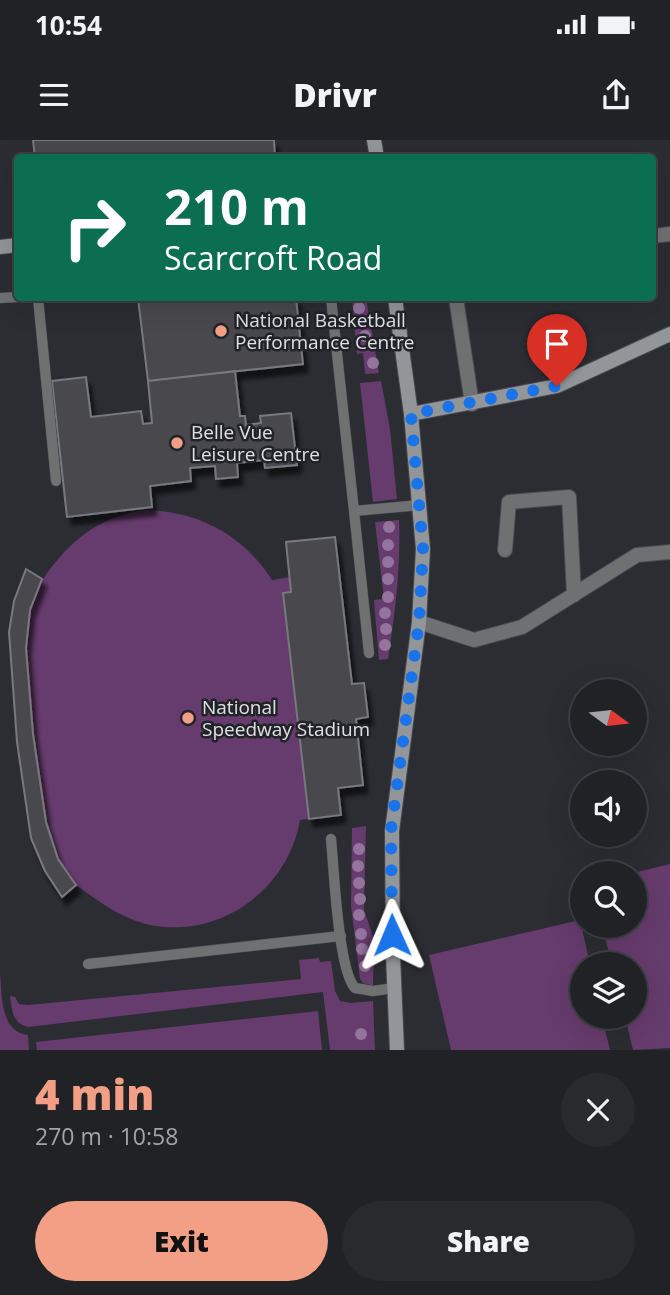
<!DOCTYPE html>
<meta charset="utf-8">
<style>
body{margin:0;font-family:"Open Sans",sans-serif;background:#282a2e;color:#f1f3f6;height:100vh;display:flex;flex-direction:column;font-size:26px;white-space:nowrap}
*{box-sizing:border-box;margin:0}
p{font-size:23px;color:#a2a4a7}
.icon{flex:none;width:38px;height:38px;fill:none;stroke:currentColor;stroke-width:2;stroke-linecap:round;stroke-linejoin:round}
.map{position:relative;height:910px;overflow:hidden}
.drawer{display:flex;flex-direction:column;background:#202226;flex:1}
.drawer>*{flex:none}
.hud{position:absolute;left:14px;top:14px;width:642px;height:147px;border-radius:7px;box-shadow:0 7px 28px #0002,0 0 0 2px #3d3f43;background:#0b6e4f;color:#fff;overflow:hidden}
.needle{width:46px;rotate:105deg}
.controls{position:absolute;left:570px;top:539px;display:grid;gap:14px}
.controls a{display:grid;place-items:center;width:77px;height:77px;border-radius:50%;background:#202226;box-shadow:0 7px 28px #0002,0 0 0 2px #3d3f43;font-size:35px}
.pin{position:absolute;display:grid;place-items:center;width:60px;height:60px;color:#fff;margin:-72px -30px;border-radius:50% 50% 50% 0;rotate:-45deg;box-shadow:0 0 7px #0007}
.pin .icon{rotate:45deg}
.me{position:absolute;width:77px;margin:-38px;rotate:359deg;stroke-linejoin:round;filter:drop-shadow(0 0 5px #0008)}
.turn{display:flex;align-items:center;gap:24px;height:147px;padding:0 35px;font-size:32px}
.turn .icon{width:91px;height:91px;stroke-width:2.5}
.turn b{display:block;font-size:49px;line-height:60px}
.round{display:grid;place-items:center;flex:none;width:74px;height:74px;border-radius:37px;background:#282a2e}
.summary{display:flex;align-items:center;justify-content:space-between;height:119px;padding:0 35px}
h1{font-size:42px;font-weight:800;line-height:52px;color:#f39f85}
.cta{display:flex;gap:14px;margin-top:auto;padding:14px 35px}
.cta a{flex:1;height:80px;border-radius:42px;background:#f39f85;color:#111;font-size:28px;font-weight:800;line-height:80px;text-align:center}
.cta a+a{background:#282a2e;color:#f1f3f6}
.status{display:flex;justify-content:space-between;align-items:center;height:49px;padding:0 35px;background:#202226;direction:ltr}
.status svg{height:19px;fill:currentColor}
header{display:flex;justify-content:space-between;align-items:center;height:91px;padding:0 35px;background:#202226;font-size:32px;font-weight:800}
.map>svg:first-child{display:block}
</style>
<div class="status"><b>10:54</b><svg viewBox="0 0 49 12"><path d="M0 12V9h3v3zM5 12V6h3v6zM10 12V3h3v9zM15 12V0h3v12zM26 1h20v11H26zM47 4h2v5h-2z"/></svg></div>
<header><svg class="icon" aria-label="menu" viewBox="0 0 24 24"><path d="M4 6h16M4 12h16M4 18h16"/></svg>Drivr<svg class="icon" aria-label="share" viewBox="0 0 24 24"><path d="M12 15V3M7 8l5-5 5 5M5 13v7h14v-7"/></svg></header>
<div class="map">
<svg width="670" height="910" viewBox="0 0 670 910">
<defs>
<filter id="shadow"><feDropShadow dx="4.5" dy="8" stdDeviation="2" flood-color="#0009"/></filter>
</defs>
<rect width="100%" height="100%" fill="#2b2d33"/>
<path fill="#663b6d" d="M352,158h14l13,75 -14,1 -2,-21 -6,1z
M381,241l9,48 7,70 -24,3 -13,-119z
M147,370c53,2 96,25 125,70l18,-3 -4,-35 49,-5 17,147 12,-1 4,34 -12,2 7,66 -25,3 3,27 -41,5c-12,71 -83,121 -154,104 -27,-7 -48,-23 -70,-39l-14,12 -17,-25 -14,-34 -14,-96 -8,-110 5,-31 12,-32 17,10c27,-39 56,-63 104,-69z
M399,380c2,47 -4,93 -11,139l-9,1 -5,-60 10,-1 -9,-77z
M366,686l-2,84 10,29 -1,47 -10,-3 -3,-4 -9,-73 1,-78z
M670,724v184l-37,2 -8,-33h10v-53h-23l-10,-38h33v-53h-2z
M580,780l10,44h-7v53h19l8,33h-159l-22,-95z
M319,818l1,4 11,-1 4,30 5,10 11,2 22,-2 2,49h-45l-7,-58 -295,35c-16,-4 -16,-17 -18,-31l5,1 4,7 9,1 273,-26 -2,-19z
M0,833c2,22 0,59 28,62l1,15h-29z
M318,871l4,39h-285l-1,-8z"/>
<path fill="#4a484e" stroke="#79787f" stroke-width="2" filter="url(#shadow)" d="M33,0h241l1,18h-240z
M138,158h158l7,66 -155,17z
M235,231l5,45h5l1,9 15,-2 -1,-7 31,-3 6,52 -32,3 -1,-8 -27,3 1,14 -22,2 -1,-13 -25,2 1,13 -41,5 2,21 -85,10 -15,-136 34,-4 5,40 50,-6 2,13 9,-1 -4,-42z
M335,397l17,147 12,-1 4,34 -12,2 7,66 -25,3 3,27 -32,4 -26,-226 8,-1 -5,-50z
M26,429l16,10 -12,31 -4,38 7,86 13,88 12,37 18,26 -14,12 -17,-26 -14,-33 -14,-96 -8,-110 5,-31z"/>
<g fill="none" stroke-linecap="round" stroke-linejoin="round">
<g stroke="#484a4f" stroke-width="11">
<path id="lane" d="M0,158l18,-1
M38,158l18,183
M331,158l23,213 66,-6
M354,371l15,142
M331,699c3,29 7,131 24,149l18,3 21,-3
M88,824l253,-28"/>
</g>
<g stroke="#484a4f" stroke-width="16">
<path id="street" d="M653,96l17,-2
M456,158l16,106
M505,410l4,-48 60,-5 5,98
M419,482l55,18 48,-13 115,-72 33,-3"/>
</g>
<g stroke="#484a4f" stroke-width="16">
<path id="secondary" d="M374,0l3,18
M0,107l18,-2
M395,158l16,116 12,135 -4,73 -27,209 1,125 4,94
M411,274l146,-28 113,-52"/>
</g>
<use href="#lane" stroke="#6e7072" stroke-width="10"/>
<use href="#street" stroke="#6e7072" stroke-width="14"/>
<use href="#secondary" stroke="#929699" stroke-width="14"/>
</g>
<g fill="#94739d">
<circle cx="359" cy="168" r="6"/>
<circle cx="365" cy="196" r="6"/>
<circle cx="373" cy="223" r="6"/>
<circle cx="389" cy="387" r="6"/>
<circle cx="388" cy="405" r="6"/>
<circle cx="388" cy="422" r="6"/>
<circle cx="388" cy="439" r="6"/>
<circle cx="388" cy="457" r="6"/>
<circle cx="385" cy="473" r="6"/>
<circle cx="386" cy="489" r="6"/>
<circle cx="385" cy="505" r="6"/>
<circle cx="359" cy="709" r="6"/>
<circle cx="358" cy="726" r="6"/>
<circle cx="359" cy="743" r="6"/>
<circle cx="360" cy="759" r="6"/>
<circle cx="359" cy="775" r="6"/>
<circle cx="361" cy="794" r="6"/>
<circle cx="362" cy="809" r="6"/>
<circle cx="365" cy="826" r="6"/>
<circle cx="361" cy="894" r="6"/>
</g>
<g fill="none" stroke-linecap="round" stroke-linejoin="round">
<path stroke="#1a73e8" stroke-width="12" stroke-dasharray="0 21.6" d="M392,795l-1,-104 28,-209 4,-73 -12,-135 146,-28"/>
</g>
<g fill="#f39f85" stroke="#222329" stroke-width="2.5">
<circle cx="221" cy="191" r="7"/>
<circle cx="177" cy="303" r="7"/>
<circle cx="188" cy="578" r="7"/>
</g>
<g text-anchor="middle" stroke-width="5" stroke-linejoin="round" paint-order="stroke">
<g font-size="19" fill="#dfe0e4" stroke="#222329" text-anchor="start">
<text x="235" y="187">National Basketball<tspan x="235" dy="22">Performance Centre</tspan></text>
<text x="191" y="299">Belle Vue<tspan x="191" dy="22">Leisure Centre</tspan></text>
<text x="202" y="574">National<tspan x="202" dy="22">Speedway Stadium</tspan></text>
</g>
</g>
</svg>
<div class="controls">
<a><svg class="needle" viewBox="-14 -14 28 28"><path d="M0-13l5 13h-10z" fill="#e53935"/><path d="M0 13l5-13h-10z" fill="#a2a4a7"/></svg></a>
<a><svg class="icon" aria-label="sound" viewBox="0 0 24 24"><path d="M4 9h4l5-4v14l-5-4H4zM17 9q2 3 0 6"/></svg></a>
<a><svg class="icon" aria-label="search" viewBox="0 0 24 24"><circle cx="10" cy="10" r="6"/><path d="M15 15l6 6"/></svg></a>
<a><svg class="icon" aria-label="layers" viewBox="0 0 24 24"><path d="M12 4l9 5-9 5-9-5zM3 14l9 5 9-5"/></svg></a>
</div>
<div class="pin" style="left:557px;top:246px;background:#d93025"><svg class="icon" aria-label="arrive" viewBox="0 0 24 24"><path d="M6 21V4h12l-3 4 3 4H6"/></svg></div>
<svg class="me" style="left:392px;top:795px" viewBox="-20 -20 40 40"><path d="M0-17L14 15 0 8-14 15z" fill="#1a73e8" stroke="#fff" stroke-width="4"/></svg>
<div class="hud">
<div class="turn"><svg class="icon" aria-label="right" viewBox="0 0 24 24"><path d="M7 20v-9h11M14 6l5 5-5 5"/></svg><div><b>210 m</b>Scarcroft Road</div></div>
</div>
</div>
<section class="drawer">
<div class="summary"><div><h1>4 min</h1><p>270 m · 10:58</p></div><a class="round"><svg class="icon" aria-label="close" viewBox="0 0 24 24"><path d="M6 6l12 12M18 6L6 18"/></svg></a></div>
<div class="cta"><a>Exit</a><a>Share</a></div>
</section>
